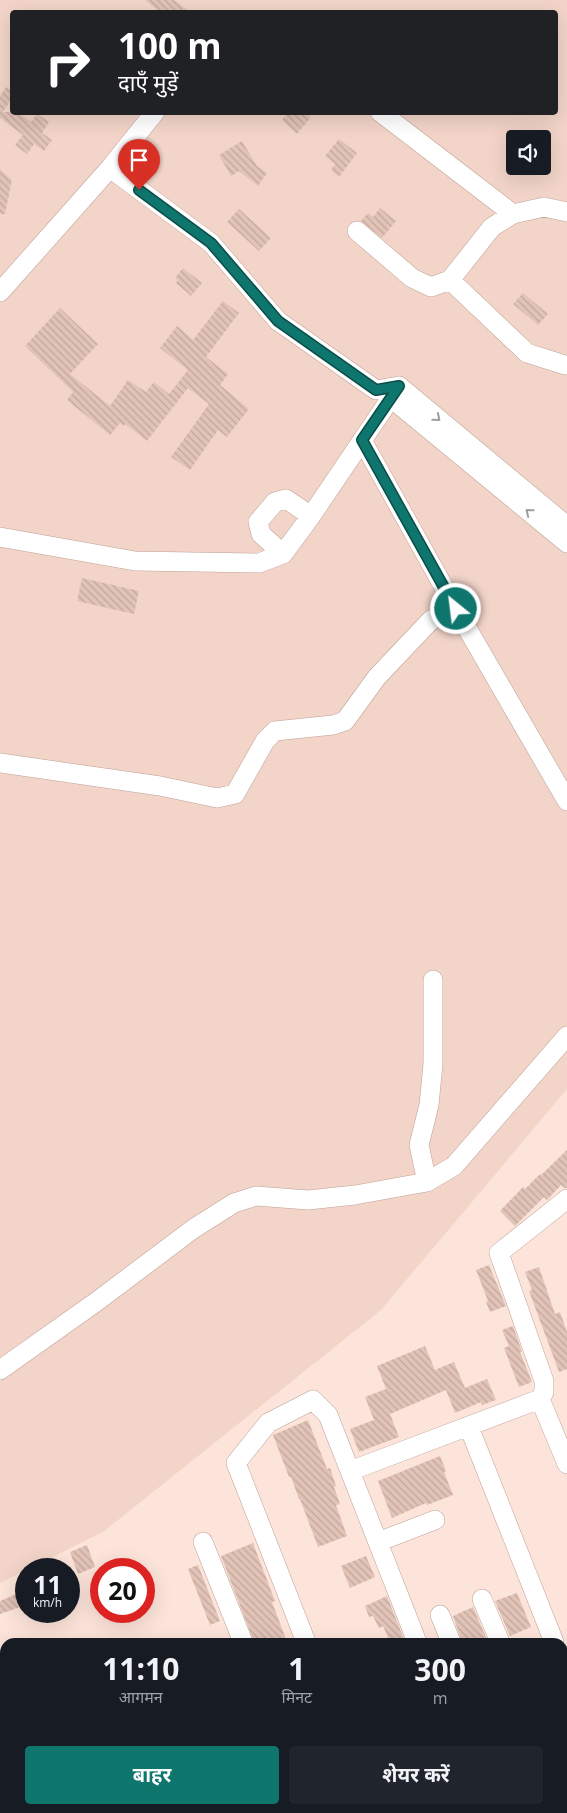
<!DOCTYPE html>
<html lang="hi">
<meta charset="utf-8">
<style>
body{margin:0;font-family:"Open Sans","Noto Sans Devanagari",sans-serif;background:#20242c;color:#f1f3f6;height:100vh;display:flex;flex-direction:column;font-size:19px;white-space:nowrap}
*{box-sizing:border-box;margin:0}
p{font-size:16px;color:#9ea1a6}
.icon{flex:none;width:28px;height:28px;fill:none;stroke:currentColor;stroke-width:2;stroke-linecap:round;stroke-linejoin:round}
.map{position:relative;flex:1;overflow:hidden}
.details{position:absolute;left:0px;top:1638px;width:568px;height:176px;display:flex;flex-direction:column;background:#171b24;border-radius:15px 15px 0 0;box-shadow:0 5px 20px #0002}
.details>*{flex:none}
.top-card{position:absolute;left:10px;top:10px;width:548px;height:105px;border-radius:5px;box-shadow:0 5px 20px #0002;background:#202124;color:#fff;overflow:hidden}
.fabs{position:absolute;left:506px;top:130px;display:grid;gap:10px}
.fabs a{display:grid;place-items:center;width:45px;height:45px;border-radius:5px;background:#171b24;box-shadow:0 5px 20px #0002;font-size:25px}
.speed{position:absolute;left:15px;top:1558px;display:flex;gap:10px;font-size:25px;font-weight:700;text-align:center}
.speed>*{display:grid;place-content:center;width:65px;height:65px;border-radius:50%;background:#171b24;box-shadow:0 5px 20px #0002;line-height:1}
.speed small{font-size:12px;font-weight:400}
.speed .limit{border:8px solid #d22;background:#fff;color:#111}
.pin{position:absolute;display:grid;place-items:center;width:42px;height:42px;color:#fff;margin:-51px -21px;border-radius:50% 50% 50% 0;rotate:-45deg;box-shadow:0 0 5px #0007}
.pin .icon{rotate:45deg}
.me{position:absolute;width:55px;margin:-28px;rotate:331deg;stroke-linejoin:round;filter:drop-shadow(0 0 4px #0008)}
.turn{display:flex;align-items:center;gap:18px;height:105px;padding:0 25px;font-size:22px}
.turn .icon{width:65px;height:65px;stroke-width:2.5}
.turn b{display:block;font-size:35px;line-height:42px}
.eta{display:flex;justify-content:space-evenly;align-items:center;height:85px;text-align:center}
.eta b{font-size:30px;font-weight:700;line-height:35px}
.action{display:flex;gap:10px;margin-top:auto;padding:10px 25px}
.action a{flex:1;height:58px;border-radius:5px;background:#0f766e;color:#fff;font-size:20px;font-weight:700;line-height:58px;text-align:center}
.action a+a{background:#20242c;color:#f1f3f6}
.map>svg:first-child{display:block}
</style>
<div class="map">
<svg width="567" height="1813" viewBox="0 0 567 1813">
<defs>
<pattern id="building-back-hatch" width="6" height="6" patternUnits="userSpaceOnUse" patternTransform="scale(1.25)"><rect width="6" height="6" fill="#e1c3b7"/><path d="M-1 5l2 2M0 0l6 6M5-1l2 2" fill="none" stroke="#c2a79d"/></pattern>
</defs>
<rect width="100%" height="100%" fill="#fde4da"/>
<path fill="#f2d4c8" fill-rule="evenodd" d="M0,0h567v1089l-186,221 -278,222 -103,51zM12,12h543v100h-543zM515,139h27v27h-27z"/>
<path fill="url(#building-back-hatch)" d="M145,0h29l17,12h-31z
M6,87l6,4v7l-9,14h15l13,10 6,-8 12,8 -7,11 10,7 -8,11 -10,-7 -7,10 -12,-9 8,-10 -23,-17v-22z
M288,112h17l6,5 -14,17 -15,-14z
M339,139l18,14 -18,24 -8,-7 4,-6 -10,-8z
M242,141l15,25 10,7 -9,13 -19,-15 -8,5 -12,-21z
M0,169l12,11 -7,34h-5z
M380,208l16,13 -14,17 -21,-17 7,-8 5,4z
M239,209l32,29 -12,13 -32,-29z
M183,268l19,15 -11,13 -15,-13 2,-3 -3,-2z
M523,293l25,21 -10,11 -25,-21z
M223,301l16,12 -33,44 22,17 -8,11 29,24 -22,28 -9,-7 -28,40 -19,-13 38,-53 -21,-16 -41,53 -22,-17 -1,2 -4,-3 -10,12 -43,-35 6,-8 -48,-46 35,-38 38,36 -28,30 40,32 18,-26 18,12 8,-10 15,12 19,-24 -28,-22 17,-22 16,14z
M82,578l57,13 -5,23 -57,-13z
M567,1150v38h-2l-4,-3 -14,15 -3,-3 -29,29 -15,-15 23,-24 2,2 15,-15 1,1z
M489,1265l17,41 -16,6 -4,-10 2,-1 -12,-31z
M539,1267l16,47 5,-2 7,20v37l-8,3 -30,-81 3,-1 -7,-18z
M513,1326l9,26h-2l12,30 -13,5 -15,-39 5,-2 -7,-16z
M425,1346l10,24 19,-8 11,26 22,-9 9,21 -14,5 -1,-3 -26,11 -9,-23 -56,24 9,23 -40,15 -9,-23 24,-9 -9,-23 21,-8 -9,-23z
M308,1420l19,49 3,-1 6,18 -2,1 6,17 -4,1 11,31 -29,11 -18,-48h-1l-8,-22h-2l-16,-42z
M440,1456l6,15 -2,1 9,23 -26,10 -1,-2 -34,15 -14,-37z
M253,1543l22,58 -3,1 15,40h-33l-33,-86z
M87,1545l8,22 -17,7 -8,-22z
M366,1556l9,21 -25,11 -9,-22z
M198,1565l22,56 -10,4 -22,-56z
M26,1590v15l-26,9v-13z
M517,1593l14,34 -21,9 -15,-35z
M387,1596l18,46h-15l-7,-16 -4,2 -6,-12 -4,1 -4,-11z
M473,1607l15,35h-26l-9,-26z"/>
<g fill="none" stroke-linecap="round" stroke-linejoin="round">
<g stroke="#bfa196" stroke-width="20">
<path id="minor" d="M380,112l133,102
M110,168l101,75 67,78 98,69 23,-4 168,140
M357,231l55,47 19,9 19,-7 42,-53 21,-13 31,-7 23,5
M450,280l77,73 38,12
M0,292l110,-124 45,-56
M391,398l176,145
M362,440l94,169 111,192
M0,537l135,24 124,2 24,-9 28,-38 88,-130
M283,554l-22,-20 -3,-12 17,-20 11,-3 25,17
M0,763l160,23 57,12 18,-4 30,-53 10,-10 58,-6 12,-4 32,-44 54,-57 25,-11
M427,1182l-8,-37 10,-40 4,-41v-84
M0,1370l96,-68 97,-73 41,-26 22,-7 52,4 47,-5 72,-13 27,-16 113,-130
M540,1399l27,65
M469,1427l85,215
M350,1471l190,-72 4,-7v-11l-45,-128 68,-54
M203,1542l40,100
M378,1542l57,-22
M482,1599l18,43
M440,1615l11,27
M306,1642l-70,-179 32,-40 45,-23 15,15 89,227
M562,1665l5,11
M562,1793l5,10
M309,1809l1,4
M370,1809l2,4
M481,1809l2,4
M522,1809l1,4
M333,1813l13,-4"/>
</g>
<use href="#minor" stroke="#fff" stroke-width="19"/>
</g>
<defs><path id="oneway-chevron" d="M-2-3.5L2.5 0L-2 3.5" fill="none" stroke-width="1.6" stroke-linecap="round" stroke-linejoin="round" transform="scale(1.25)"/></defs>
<g stroke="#a39d9c">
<use href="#oneway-chevron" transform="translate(437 418) rotate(40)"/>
<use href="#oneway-chevron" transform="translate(529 512) rotate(-141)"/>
</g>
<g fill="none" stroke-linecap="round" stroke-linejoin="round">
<g stroke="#0a4d48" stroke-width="12">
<path id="route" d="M139,190l72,53 67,78 98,69 23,-4 -37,54 94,169"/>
</g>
<use href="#route" stroke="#0f766e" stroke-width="9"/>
</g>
</svg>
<div class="fabs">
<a><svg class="icon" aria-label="sound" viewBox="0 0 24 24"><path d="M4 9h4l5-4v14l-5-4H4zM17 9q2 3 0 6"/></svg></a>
</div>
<div class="speed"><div>11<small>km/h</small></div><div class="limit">20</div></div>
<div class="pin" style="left:139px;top:190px;background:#d93025"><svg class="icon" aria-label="arrive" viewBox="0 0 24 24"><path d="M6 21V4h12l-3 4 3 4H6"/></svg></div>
<svg class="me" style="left:456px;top:609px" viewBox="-20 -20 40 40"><circle r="17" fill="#0f766e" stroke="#fff" stroke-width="3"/><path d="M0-11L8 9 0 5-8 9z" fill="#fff"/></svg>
<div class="top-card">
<div class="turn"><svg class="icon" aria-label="right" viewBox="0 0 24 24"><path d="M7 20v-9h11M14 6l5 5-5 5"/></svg><div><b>100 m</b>दाएँ मुड़ें</div></div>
</div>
<section class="details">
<div class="eta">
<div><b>11:10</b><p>आगमन</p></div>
<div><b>1</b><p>मिनट</p></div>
<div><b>300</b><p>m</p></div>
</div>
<div class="action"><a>बाहर</a><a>शेयर करें</a></div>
</section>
</div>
